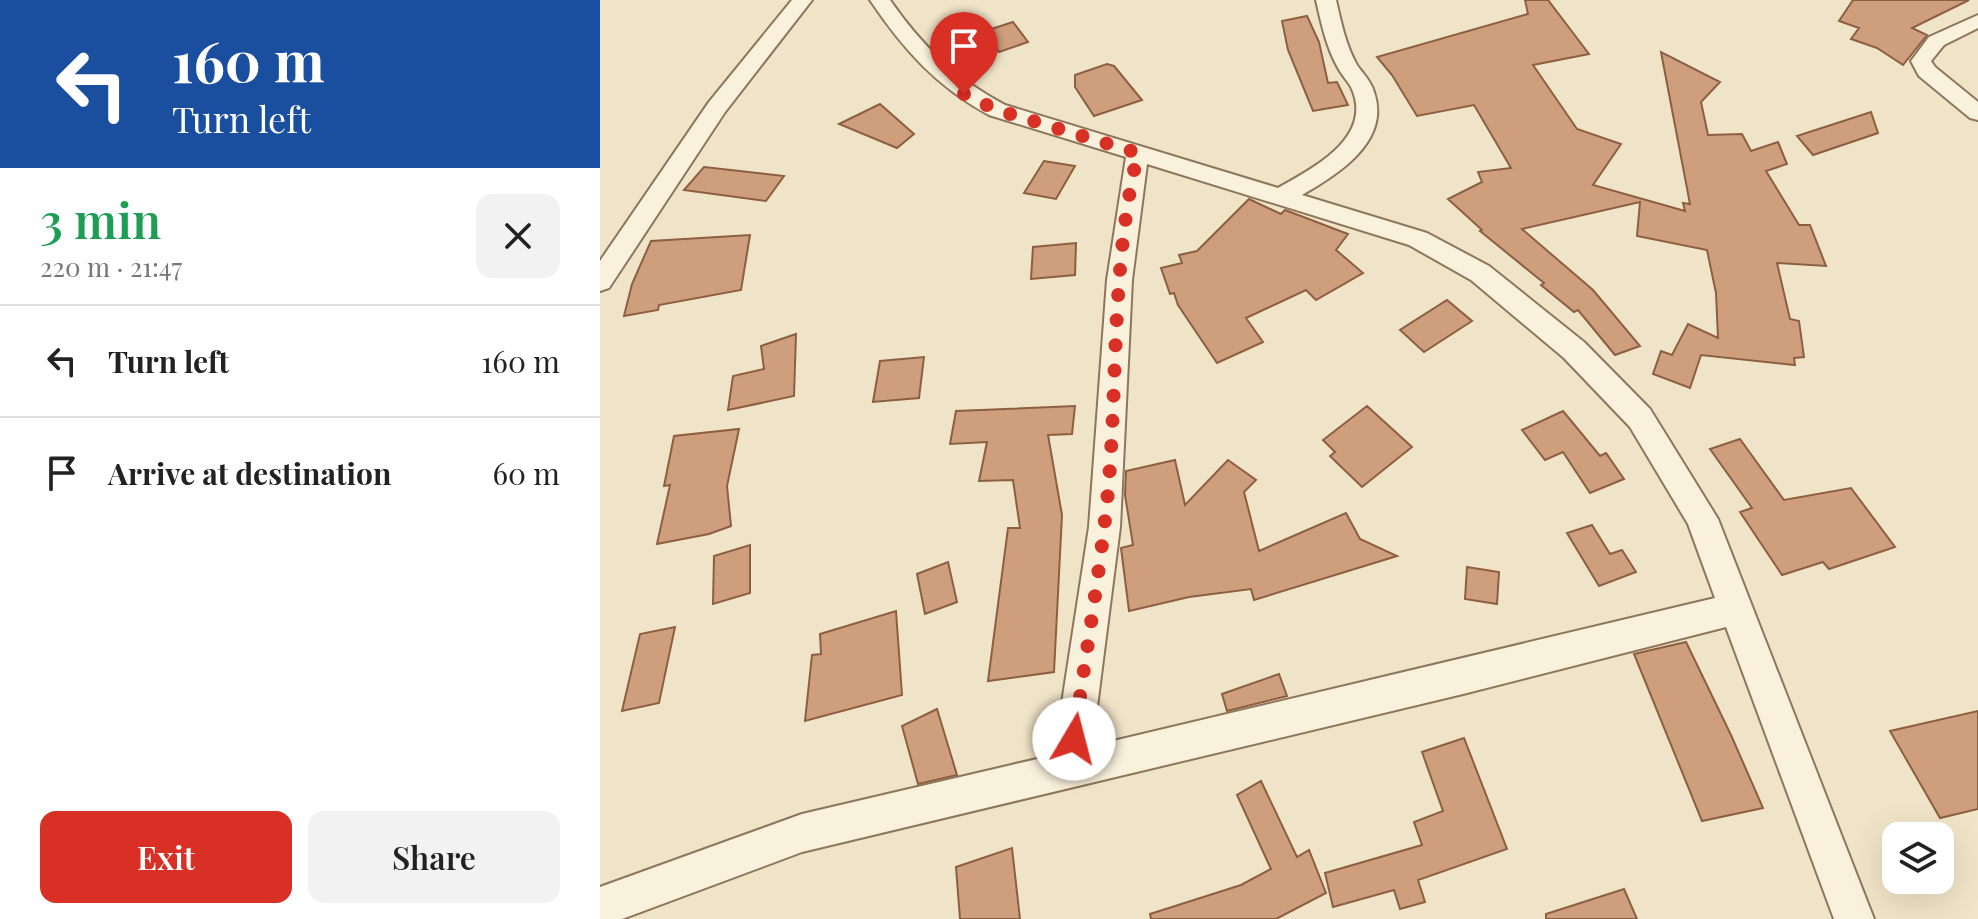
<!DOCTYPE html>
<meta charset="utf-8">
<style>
body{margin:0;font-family:"Playfair Display",serif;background:#f2f2f2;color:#222;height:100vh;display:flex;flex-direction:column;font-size:30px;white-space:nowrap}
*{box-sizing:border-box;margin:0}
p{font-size:26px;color:#767676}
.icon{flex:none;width:44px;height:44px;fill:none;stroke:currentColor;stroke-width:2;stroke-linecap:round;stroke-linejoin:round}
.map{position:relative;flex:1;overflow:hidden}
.sheet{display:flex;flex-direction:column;background:#fff;width:600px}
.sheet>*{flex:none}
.banner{background:#1a4fa0;color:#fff;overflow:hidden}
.controls{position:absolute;left:1282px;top:822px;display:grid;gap:16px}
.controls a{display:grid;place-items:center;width:72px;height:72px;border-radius:16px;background:#fff;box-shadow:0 8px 32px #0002;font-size:40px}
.pin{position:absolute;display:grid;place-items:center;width:68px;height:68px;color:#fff;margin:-82px -34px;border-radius:50% 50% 50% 0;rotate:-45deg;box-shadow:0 0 8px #0007}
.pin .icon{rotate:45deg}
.me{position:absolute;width:88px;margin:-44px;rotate:8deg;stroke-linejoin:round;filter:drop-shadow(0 0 6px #0008)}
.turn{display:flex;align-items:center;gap:28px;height:168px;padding:0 40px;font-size:36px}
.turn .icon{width:104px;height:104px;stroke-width:2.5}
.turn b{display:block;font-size:56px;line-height:68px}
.round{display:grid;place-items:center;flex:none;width:84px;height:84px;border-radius:16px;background:#f2f2f2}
.head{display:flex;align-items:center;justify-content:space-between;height:136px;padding:0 40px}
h1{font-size:48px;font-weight:600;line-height:60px;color:#1e9e55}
.action{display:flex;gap:16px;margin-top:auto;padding:16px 40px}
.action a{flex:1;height:92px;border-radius:16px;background:#d93025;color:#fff;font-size:32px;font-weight:600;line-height:92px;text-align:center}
.action a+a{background:#f2f2f2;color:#222}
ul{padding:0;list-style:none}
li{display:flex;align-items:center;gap:24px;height:112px;padding:0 40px;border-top:2px solid #e0e0e0}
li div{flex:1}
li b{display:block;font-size:30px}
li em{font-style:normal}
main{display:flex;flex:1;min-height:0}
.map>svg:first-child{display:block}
</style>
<main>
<section class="sheet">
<div class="banner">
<div class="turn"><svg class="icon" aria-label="left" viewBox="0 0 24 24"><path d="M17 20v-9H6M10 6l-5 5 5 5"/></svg><div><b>160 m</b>Turn left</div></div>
</div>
<div class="head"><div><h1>3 min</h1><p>220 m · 21:47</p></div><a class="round"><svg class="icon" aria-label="close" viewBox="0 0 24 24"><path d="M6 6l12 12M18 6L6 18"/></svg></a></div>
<ul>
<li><svg class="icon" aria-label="left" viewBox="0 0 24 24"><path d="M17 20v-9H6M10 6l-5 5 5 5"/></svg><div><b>Turn left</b></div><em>160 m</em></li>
<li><svg class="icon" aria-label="arrive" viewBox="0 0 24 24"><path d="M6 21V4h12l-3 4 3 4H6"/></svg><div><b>Arrive at destination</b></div><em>60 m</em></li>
</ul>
<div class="action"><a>Exit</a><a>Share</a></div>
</section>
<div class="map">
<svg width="1378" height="919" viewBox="0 0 1378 919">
<rect width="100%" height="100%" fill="#f0e4c8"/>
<path fill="#cf9f7d" stroke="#8d5f41" stroke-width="2" d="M925,0h23l41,54 -56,11 44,64 44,15 -28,41 92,26 -2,-8 7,1 -29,-152 59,30 -19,20 7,33 34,-1 9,17 27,-9 9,22 -21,7 33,54h11l16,41 -49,-3 13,56 9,2 5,36 -10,1 1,7 -94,-10 -11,33 -37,-14 8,-23 11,4 16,-31 30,14 -2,-45 -9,-43 -70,-14 3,-34 -118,27 71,61 47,56 -25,9 -37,-45 -4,2 -33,-27 3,-2 -64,-52 2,-1 -34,-31 34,-17 -4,-10 33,-4 -37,-63 -57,11 -25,-41 -15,-18 151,-43z
M1253,0h116l-57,28 15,7 -24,30 -26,-17 -26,-9 8,-11 -20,-7z
M707,16l12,26 9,41 9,-1 11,23 -35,6 -25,-61 -6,-29z
M413,22l15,20 -29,10 -14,-21z
M507,64l7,2 28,34 -48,16 -19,-29v-12z
M280,104l34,30 -17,14 -58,-24z
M1271,112l7,21 -65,22 -16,-19z
M444,161l31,5 -19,33 -32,-6z
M104,167l80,9 -18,25 -82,-11z
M649,199l32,15 4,-4 63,24 -12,16 27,23 -47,27 -10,-10 -60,28 17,24 -46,21 -39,-58 -4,-12 -4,1 -9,-26 21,-5 -3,-8 18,-4z
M150,235l-9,55 -82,15 -1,5 -34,6 8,-32 19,-43z
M476,243l-1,32 -44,4 2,-32z
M847,300l25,21 -48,31 -24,-22z
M196,334l-2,62 -66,14 5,-34 31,-7 -3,-23z
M324,357l-5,41 -46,4 7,-41z
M475,406l-3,28 -24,1 14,80 -8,157 -66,9 20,-153h12l-7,-48 -34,1 8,-39 -37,2 6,-33z
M767,406l45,41 -50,40 -32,-31 5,-4 -12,-12z
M963,411l37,45 6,-3 18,26 -34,14 -27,-41 -18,8 -23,-30z
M139,429l-12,57 4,40 -22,8 -52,10 13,-59 -6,1 10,-50z
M1140,439l44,61 67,-12 44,59 -66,22 -6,-7 -41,13 -42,-63 12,-4 -42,-59z
M575,460l10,45 43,-45 28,20 -12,12 15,59 87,-38 14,26 37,17 -143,44 -3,-11 -62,8 -60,14 -8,-63 12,-3 -8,-50 1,-24z
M992,525l18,29 12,-4 14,22 -37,14 -32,-53z
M150,545v48l-37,11 1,-48z
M348,562l9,40 -32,12 -8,-40z
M867,567l32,5 -2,32 -32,-5z
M296,611l6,84 -97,26 7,-66 9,-1 -1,-20z
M75,627l-16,76 -37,8 18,-77z
M1086,642l45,93 32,73 -61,13 -68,-167z
M679,674l8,22 -60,15 -5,-17z
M337,709l20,66 -39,9 -16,-58z
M1378,711v98l-38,9 -50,-87z
M864,738l43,111 -89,31 7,22 -25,7 -6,-19 -61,17 -8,-34 97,-28 -8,-23 29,-11 -21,-59z
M661,781l36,76 12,-7 17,43 -50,26h-125l-1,-5 91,-29 30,-16 -34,-74z
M412,848l8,71h-60l-4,-52z
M1024,889l13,30h-91v-5z"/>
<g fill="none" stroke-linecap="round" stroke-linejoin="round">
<g stroke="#8d765c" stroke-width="4">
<path id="minor" d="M192,0h20l-87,112 -116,176 -9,3v-30l109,-159z
M270,0h20c31,45 66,79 115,105l273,83c35,-20 97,-51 73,-101 -4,-7 -10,-13 -14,-21 -11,-20 -16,-44 -21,-66h20c5,22 10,46 21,65 6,9 14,16 17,27 17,49 -35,82 -72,103l125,38 62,33 95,76 66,67 68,110 156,400h-40l-108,-292 -263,67 -661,158 -180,67h-22v-32l202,-73 252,-59 35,-228 18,-247 19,-123 -137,-42c-52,-28 -86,-66 -119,-115zM547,164l262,81 62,35 93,78 66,69 58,97 27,74 -623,148 28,-219 12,-247z
M1378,15v13l-34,17 -13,16 4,6 43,35v18l-8,-2 -51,-42 -8,-15 18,-24z"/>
</g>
<use href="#minor" fill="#faf1dc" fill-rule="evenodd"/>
</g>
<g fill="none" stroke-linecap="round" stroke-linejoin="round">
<path stroke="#d93025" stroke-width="14" stroke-dasharray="0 25.2" d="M364,94l33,16 141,43c-27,111 -20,226 -30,339 -8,82 -23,165 -34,247"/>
</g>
</svg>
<div class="controls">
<a><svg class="icon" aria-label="layers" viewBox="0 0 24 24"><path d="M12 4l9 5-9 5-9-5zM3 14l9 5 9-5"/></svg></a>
</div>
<div class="pin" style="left:364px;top:94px;background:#d93025"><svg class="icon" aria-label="arrive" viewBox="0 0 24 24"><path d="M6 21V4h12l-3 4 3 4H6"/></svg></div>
<svg class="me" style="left:474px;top:739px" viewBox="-20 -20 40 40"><circle r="19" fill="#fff"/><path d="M0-13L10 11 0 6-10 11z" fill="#d93025"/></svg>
</div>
</main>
